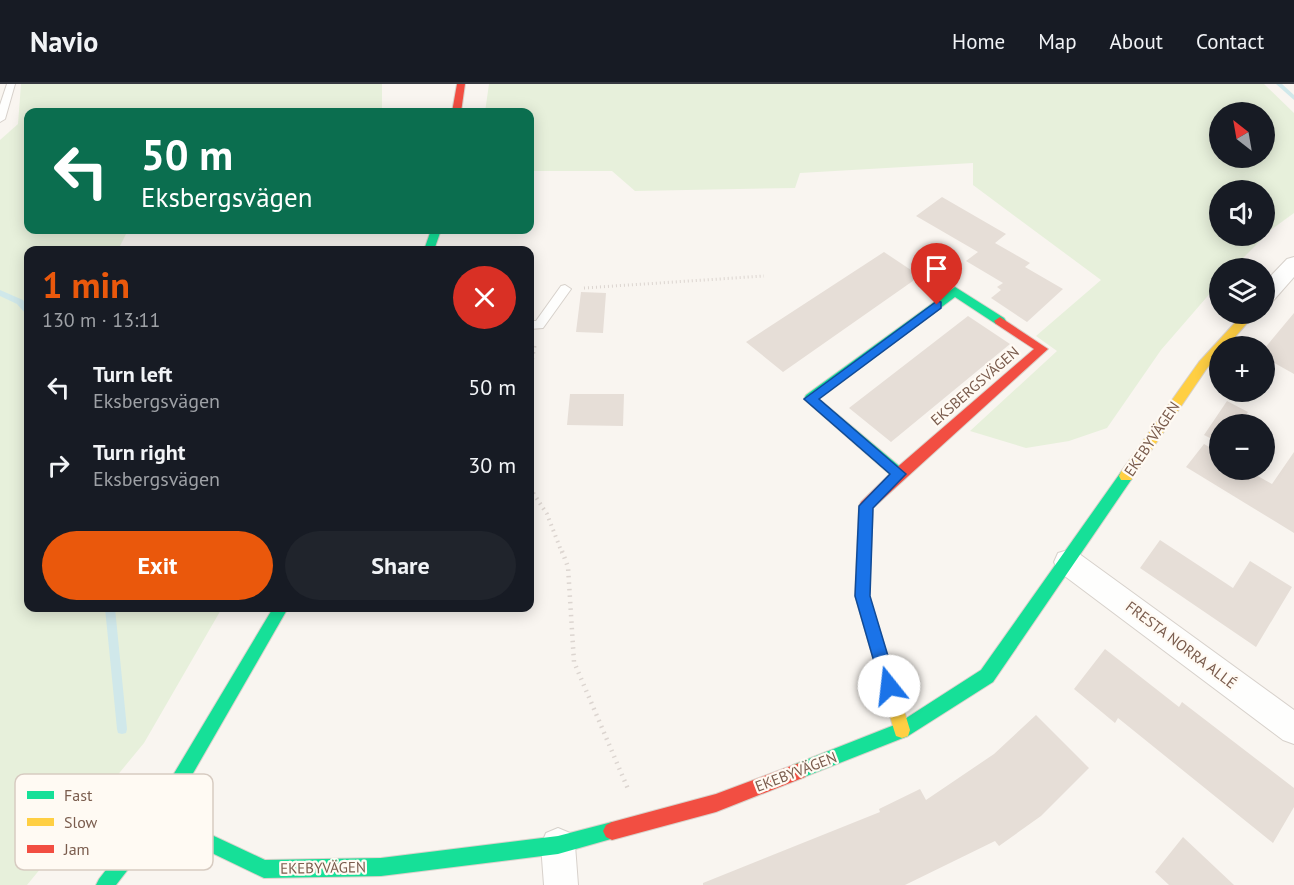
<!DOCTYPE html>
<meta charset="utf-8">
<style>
body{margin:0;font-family:"PT Sans",sans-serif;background:#20242c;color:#f1f3f6;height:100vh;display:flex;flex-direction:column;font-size:22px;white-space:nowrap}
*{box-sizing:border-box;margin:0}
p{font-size:20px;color:#9ea1a6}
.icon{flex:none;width:33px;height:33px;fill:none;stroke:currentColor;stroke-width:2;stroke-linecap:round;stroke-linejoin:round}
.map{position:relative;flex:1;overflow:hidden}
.side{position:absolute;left:24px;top:162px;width:510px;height:366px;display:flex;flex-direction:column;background:#171b24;border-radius:12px;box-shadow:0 3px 15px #0003}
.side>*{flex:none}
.top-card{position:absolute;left:24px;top:24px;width:510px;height:126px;border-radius:12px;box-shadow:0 3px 15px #0003;background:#0b6e4f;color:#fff;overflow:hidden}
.needle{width:39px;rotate:329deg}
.tools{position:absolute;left:1209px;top:18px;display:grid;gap:12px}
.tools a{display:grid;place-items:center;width:66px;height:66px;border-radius:50%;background:#171b24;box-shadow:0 3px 15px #0003;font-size:30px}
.pin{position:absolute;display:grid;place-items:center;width:51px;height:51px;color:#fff;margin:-62px -26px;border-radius:50% 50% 50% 0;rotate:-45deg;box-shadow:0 0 6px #0007}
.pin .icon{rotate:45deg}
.me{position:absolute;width:66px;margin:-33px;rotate:344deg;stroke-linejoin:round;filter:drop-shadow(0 0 4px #0008)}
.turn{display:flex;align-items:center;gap:21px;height:126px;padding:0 18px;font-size:27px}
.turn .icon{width:78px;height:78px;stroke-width:2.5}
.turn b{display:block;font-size:42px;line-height:51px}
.round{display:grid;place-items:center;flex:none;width:63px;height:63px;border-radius:32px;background:#20242c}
.overview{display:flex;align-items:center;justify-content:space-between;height:102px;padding:0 18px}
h1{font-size:36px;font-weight:800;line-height:45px;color:#ea580c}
.cta{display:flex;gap:12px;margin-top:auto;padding:12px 18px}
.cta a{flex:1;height:69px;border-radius:36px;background:#ea580c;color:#fff;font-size:24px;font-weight:800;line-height:69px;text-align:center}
.cta a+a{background:#20242c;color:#f1f3f6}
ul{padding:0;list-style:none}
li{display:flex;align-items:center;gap:18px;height:78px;padding:0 18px}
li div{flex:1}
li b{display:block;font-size:22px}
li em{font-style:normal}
header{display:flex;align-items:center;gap:36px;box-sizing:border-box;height:84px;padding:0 30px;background:#171b24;border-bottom:2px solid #363941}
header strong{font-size:28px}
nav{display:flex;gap:33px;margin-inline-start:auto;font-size:21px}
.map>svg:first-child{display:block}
</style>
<header>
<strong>Navio</strong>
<nav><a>Home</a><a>Map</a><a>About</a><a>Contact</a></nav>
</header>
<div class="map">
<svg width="1294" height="801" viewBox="0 0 1294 801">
<rect width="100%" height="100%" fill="#f9f5f0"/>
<path fill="#e7f0db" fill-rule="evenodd" d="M21,0h361v28h-354v118h100l-9,18 1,2h-92v358h194l-78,135 -117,142h-27v-745l18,-16z
M489,0h775l30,29v100l-22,16 -39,39h-13l-1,15 -58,67 -54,78 -38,13 -43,7 -56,-17 87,-80 -21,-15 65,-56 -128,-95v-22l-173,10 -5,15 -160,3 -23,-20h-82v-59h-45zM1220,28h44v46h-44zM1220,106h44v46h-44z"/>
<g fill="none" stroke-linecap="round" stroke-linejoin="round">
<path fill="#d0e8ea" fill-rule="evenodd" d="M1276,0h6l12,11v5z
M0,206l23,10 5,7v7l-3,-1 -8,-9 -17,-8z
M105,524h10l12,121 -1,4 -4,1 -4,-1 -1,-4z"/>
</g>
<path fill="#e6ded7" d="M942,113l64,37 -11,9 35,20 -5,4 38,22 -36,33 -36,-24 10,-8 -4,-3 6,-4 -37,-22 12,-9 -62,-36z
M884,168l36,24 -137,96 -37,-30z
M581,208l25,1 -3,40 -27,-1z
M1294,229v61l-30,-17v-8z
M968,232l42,28 -119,98 -42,-34z
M570,310h54l-1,32 -56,-1z
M1227,317l21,11 -8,12h-20v19l-16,-8z
M1204,360l16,9v17h27l25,14 22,-32v81l-108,-66z
M1160,456l73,48 17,-27 42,26 -36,60 -116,-79z
M1105,565l74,58 3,-5 112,86v19l-21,36 -155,-125 -3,5 -41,-34z
M1036,631l53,53 -48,48 -42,30 -4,-5 -90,44h-202v-2l177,-71 -1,-3 41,-20 6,11 68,-46z
M1183,753l51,48h-65l-14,-13z"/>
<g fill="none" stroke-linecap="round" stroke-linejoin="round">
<g stroke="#d7d1cb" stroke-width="2">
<path id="lane" d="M7,0h8l-10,35 -5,3v-17z
M565,201l6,4 -28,39 -13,1v-8h6l25,-35z"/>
</g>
<g stroke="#d7d1cb" stroke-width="2">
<path id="street" d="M1294,173v20l-22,25 -8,3v-22l23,-24z
M1068,466l10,3 216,157v34l-11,-4 -225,-169 -4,-9 4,-9z
M558,744l12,5 5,12 3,40h-34l-3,-40 5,-12z"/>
</g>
<g stroke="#d9d2cb" stroke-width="2">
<path id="fast" d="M431,146h10l-7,20h-10z
M955,203l49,31 2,3 -2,3h-8l-41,-27 -136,102 85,71 2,4 -2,4h-10l-90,-79 2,-4z
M1126,386l5,2 2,4 -2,4 -138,202 -85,54 -109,43 -6,-2 -2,-6 2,-6 104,-41 84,-54 140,-198z
M273,524h15l-119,207 96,45 116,-2 177,-22 54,-14 6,3 3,6 -3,6 -60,17 -177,22 -117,2 -104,-50 -44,57h-20l3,-6 52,-67z"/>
</g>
<g stroke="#d9d2cb" stroke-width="2">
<path id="slow" d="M1243,230h12l-28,32h-7v9l-13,13 -76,112h-10l-2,-4 2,-4 78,-110z
M864,511l5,2 2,5 39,128 -2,6 -6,2 -6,-2 -2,-6 -37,-128 2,-5z"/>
</g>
<g stroke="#d9d2cb" stroke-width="2">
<path id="jam" d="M457,0h8l-4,28h-9z
M1000,233l48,32 -175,159 -4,88 2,6 -2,5 -5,2 -5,-2 -4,-11 4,-90 2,-4 33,-32 140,-121 -38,-25 -2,-3z
M799,679l6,2 2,6 -2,6 -89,35 -104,28 -6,-3 -3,-6 3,-6 6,-3 104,-28z"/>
</g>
<path stroke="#dcd5d0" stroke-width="3" stroke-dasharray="1 3" stroke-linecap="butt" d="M584,204l180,-12"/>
<path stroke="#dcd5d0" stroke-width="4" stroke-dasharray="1.5 4.5" stroke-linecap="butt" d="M530,287l5,-28
M530,404l17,26 15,39"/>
<path stroke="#dcd5d0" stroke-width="4.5" stroke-dasharray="1.5 5" stroke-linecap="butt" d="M562,467l6,16 6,95 54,127"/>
<use href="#lane" fill="#fefefd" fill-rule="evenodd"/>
<use href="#street" fill="#fefefd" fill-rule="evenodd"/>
<use href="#fast" fill="#16e098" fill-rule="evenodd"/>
<use href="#slow" fill="#ffcf43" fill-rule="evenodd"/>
<use href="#jam" fill="#f24e42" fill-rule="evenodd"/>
</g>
<path fill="#1a73e8" stroke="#114b97" stroke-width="1.5" d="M937,217l4,1v6l-122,91 87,75 -33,34 -3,88 27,90 -3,5 -5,3 -6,-3 -2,-5 -26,-90 4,-90 31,-32 -86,-75z"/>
<g text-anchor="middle" stroke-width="4.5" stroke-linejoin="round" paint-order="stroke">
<g font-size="15" fill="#7a5c4d" stroke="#fffaf3">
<text transform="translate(975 302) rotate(-41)" y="5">EKSBERGSVÄGEN</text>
<text transform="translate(1152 355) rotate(-56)" y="5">EKEBYVÄGEN</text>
<text transform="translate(1181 561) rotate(37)" y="5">FRESTA NORRA ALLÉ</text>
<text transform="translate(796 688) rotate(-21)" y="5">EKEBYVÄGEN</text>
<text transform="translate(323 784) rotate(-1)" y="5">EKEBYVÄGEN</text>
</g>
</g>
<rect x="15" y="690" width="198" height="96" rx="9" fill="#fffaf3" stroke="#d7cbc1" stroke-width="1.5"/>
<rect x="27" y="707" width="27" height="8" fill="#16e098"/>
<rect x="27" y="734" width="27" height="8" fill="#ffcf43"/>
<rect x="27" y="761" width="27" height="8" fill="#f24e42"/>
<g font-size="16" fill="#7a5c4d">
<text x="64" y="717">Fast</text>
<text x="64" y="744">Slow</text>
<text x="64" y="771">Jam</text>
</g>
</svg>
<div class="tools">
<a><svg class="needle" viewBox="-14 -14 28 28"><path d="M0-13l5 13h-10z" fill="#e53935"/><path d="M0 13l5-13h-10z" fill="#9ea1a6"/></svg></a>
<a><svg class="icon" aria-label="sound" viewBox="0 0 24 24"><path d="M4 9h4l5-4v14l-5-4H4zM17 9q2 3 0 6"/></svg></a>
<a><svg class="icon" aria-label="layers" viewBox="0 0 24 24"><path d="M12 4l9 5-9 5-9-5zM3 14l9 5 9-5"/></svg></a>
<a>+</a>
<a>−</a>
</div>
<div class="pin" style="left:937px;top:221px;background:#d93025"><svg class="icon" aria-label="arrive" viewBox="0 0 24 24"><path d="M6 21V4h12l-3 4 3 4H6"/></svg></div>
<svg class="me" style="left:889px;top:602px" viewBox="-20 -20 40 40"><circle r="19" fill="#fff"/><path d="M0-13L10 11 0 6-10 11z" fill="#1a73e8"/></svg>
<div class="top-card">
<div class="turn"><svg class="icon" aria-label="left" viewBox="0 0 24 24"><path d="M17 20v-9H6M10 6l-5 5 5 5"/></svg><div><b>50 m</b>Eksbergsvägen</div></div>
</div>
<section class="side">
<div class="overview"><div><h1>1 min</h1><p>130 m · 13:11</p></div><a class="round" style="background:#d93025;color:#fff"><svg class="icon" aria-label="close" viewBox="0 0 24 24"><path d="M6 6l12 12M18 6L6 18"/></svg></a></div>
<ul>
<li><svg class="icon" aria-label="left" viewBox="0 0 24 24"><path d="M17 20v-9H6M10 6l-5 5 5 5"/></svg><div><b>Turn left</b><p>Eksbergsvägen</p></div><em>50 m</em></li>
<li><svg class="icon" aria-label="right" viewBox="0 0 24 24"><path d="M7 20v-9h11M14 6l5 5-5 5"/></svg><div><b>Turn right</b><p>Eksbergsvägen</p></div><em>30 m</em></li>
</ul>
<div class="cta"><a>Exit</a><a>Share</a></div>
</section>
</div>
